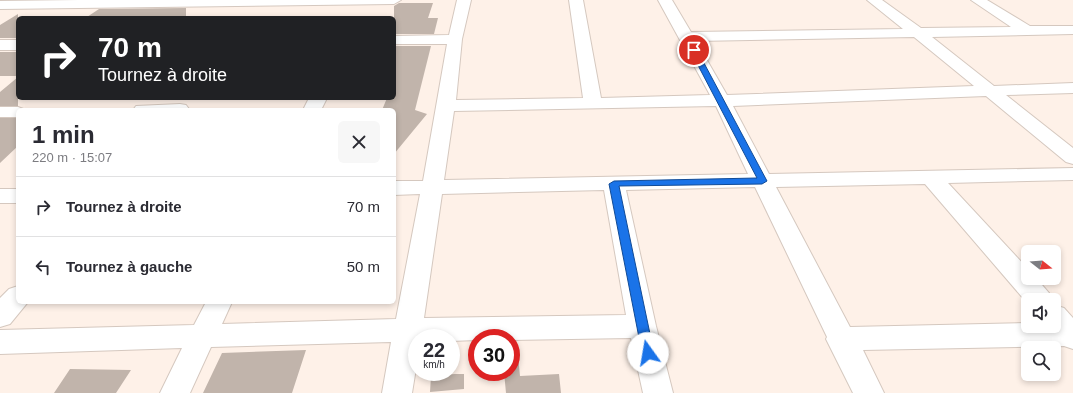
<!DOCTYPE html>
<html lang="fr">
<meta charset="utf-8">
<style>
body{margin:0;font-family:Helvetica,sans-serif;background:#f7f7f7;color:#2b2b33;height:100vh;display:flex;flex-direction:column;font-size:15px;white-space:nowrap}
*{box-sizing:border-box;margin:0}
p{font-size:13px;color:#7c7c81}
.icon{flex:none;width:22px;height:22px;fill:none;stroke:currentColor;stroke-width:2;stroke-linecap:round;stroke-linejoin:round}
.map{position:relative;flex:1;overflow:hidden}
.drawer{position:absolute;left:16px;top:108px;width:380px;height:196px;display:flex;flex-direction:column;background:#fff;border-radius:6px;box-shadow:0 2px 6px #0003}
.drawer>*{flex:none}
.top-card{position:absolute;left:16px;top:16px;width:380px;height:84px;border-radius:6px;box-shadow:0 2px 6px #0003;background:#202124;color:#fff;overflow:hidden}
.needle{width:26px;rotate:107deg}
.tools{position:absolute;left:1021px;top:245px;display:grid;gap:8px}
.tools a{display:grid;place-items:center;width:40px;height:40px;border-radius:6px;background:#fff;box-shadow:0 2px 6px #0003;font-size:20px}
.speed{position:absolute;left:408px;top:329px;display:flex;gap:8px;font-size:20px;font-weight:700;text-align:center}
.speed>*{display:grid;place-content:center;width:52px;height:52px;border-radius:50%;background:#fff;box-shadow:0 2px 6px #0003;line-height:1}
.speed small{font-size:10px;font-weight:400}
.speed .limit{border:6px solid #d22;background:#fff;color:#111}
.pin{position:absolute;display:grid;place-items:center;width:34px;height:34px;color:#fff;margin:-17px;border:2px solid #fff;border-radius:50%;box-shadow:0 1px 4px #0007}
.me{position:absolute;width:44px;margin:-22px;rotate:347deg;stroke-linejoin:round;filter:drop-shadow(0 0 3px #0008)}
.turn{display:flex;align-items:center;gap:14px;height:84px;padding:0 16px;font-size:18px}
.turn .icon{width:52px;height:52px;stroke-width:2.5}
.turn b{display:block;font-size:28px;line-height:34px}
.round{display:grid;place-items:center;flex:none;width:42px;height:42px;border-radius:6px;background:#f7f7f7}
.summary{display:flex;align-items:center;justify-content:space-between;height:68px;padding:0 16px}
h1{font-size:24px;font-weight:600;line-height:30px}
ul{padding:0;list-style:none}
li{display:flex;align-items:center;gap:12px;height:60px;padding:0 16px;border-top:1px solid #e1e1e2}
li div{flex:1}
li b{display:block;font-size:15px}
li em{font-style:normal}
.map>svg:first-child{display:block}
</style>
<div class="map">
<svg width="1073" height="393" viewBox="0 0 1073 393">
<rect width="100%" height="100%" fill="#fef1e8"/>
<path fill="#c1b4ab" d="M399,3h34l-5,15h10l-4,16h-40v-28z
M186,8v10l-99,-1 12,-8z
M18,14v24h-18v-13z
M394,46h37l-16,64 12,4 -33,40v-44h-12l5,-12h7z
M0,52h18v24h-18z
M18,77v29h-18v-14z
M0,118h18v28l-18,17z
M517,345l3,31 39,-2 2,19h-55l-2,-21h7v-26z
M306,350l-14,43h-89l19,-40z
M70,369l61,1 -15,23h-62z
M455,374h9v15l-34,3 1,-16z"/>
<g fill="none" stroke-linecap="round" stroke-linejoin="round">
<g stroke="#d5c8bf" stroke-width="2">
<path id="minor" d="M79,0h322l-7,4 -394,5v-8z
M457,0h14l-9,39 -6,61 127,-2 -14,-98h14l18,98 109,-3 -52,-95h14l19,32 212,-3 -36,-29h15l39,28 90,-1 -40,-27h16l43,26h43v8l-141,3 62,49 79,-3v10l-67,2 67,53v16l-7,-2 -80,-66 -253,10 36,68 304,-6v12l-125,3 80,86v9h8l13,15 4,7h-25v4l-103,-120 -149,3 74,140 178,-4v3h26v-21l10,3 9,10v31l-9,-3 -201,4 21,43h-31l-27,-54 1,-2 -72,-150 -129,3 30,136 17,67h-30l-12,-55 -120,2v-2h-34v2l-26,1v-3h-34v24l-5,31h-30l9,-51 -180,5 -21,46h-30l22,-45 -182,6v-24l194,-5 12,-23h26l-10,22 174,-5 24,-125 -26,1v-14h29l24,-137h-53v-8l55,-1zM914,37l60,49 -247,9 -31,-54zM716,106l32,68 -304,6 10,-69zM604,190l22,125 -202,3 18,-124z
M0,40h18v10h-18z
M309,98h18l-6,12h-18z
M180,104l6,1 3,4 -56,1 3,-4z
M0,107h18l8,3h-8v7h-18z
M0,189h18v14h-18z
M18,286v16h10l-18,22 -10,3v-29l9,-9z"/>
</g>
<use href="#minor" fill="#fff" fill-rule="evenodd"/>
</g>
<path fill="#1a73e8" stroke="#114b97" d="M694,48l3,2 70,131 -5,3 -143,2 35,167 -1,4 -5,1 -4,-1 -2,-4 -33,-169 5,-3 143,-3 -67,-128z"/>
</svg>
<div class="tools">
<a><svg class="needle" viewBox="-14 -14 28 28"><path d="M0-13l5 13h-10z" fill="#e53935"/><path d="M0 13l5-13h-10z" fill="#7c7c81"/></svg></a>
<a><svg class="icon" aria-label="sound" viewBox="0 0 24 24"><path d="M4 9h4l5-4v14l-5-4H4zM17 9q2 3 0 6"/></svg></a>
<a><svg class="icon" aria-label="search" viewBox="0 0 24 24"><circle cx="10" cy="10" r="6"/><path d="M15 15l6 6"/></svg></a>
</div>
<div class="speed"><div>22<small>km/h</small></div><div class="limit">30</div></div>
<div class="pin" style="left:694px;top:50px;background:#d93025"><svg class="icon" aria-label="arrive" viewBox="0 0 24 24"><path d="M6 21V4h12l-3 4 3 4H6"/></svg></div>
<svg class="me" style="left:648px;top:353px" viewBox="-20 -20 40 40"><circle r="19" fill="#fff"/><path d="M0-13L10 11 0 6-10 11z" fill="#1a73e8"/></svg>
<div class="top-card">
<div class="turn"><svg class="icon" aria-label="right" viewBox="0 0 24 24"><path d="M7 20v-9h11M14 6l5 5-5 5"/></svg><div><b>70 m</b>Tournez à droite</div></div>
</div>
<section class="drawer">
<div class="summary"><div><h1>1 min</h1><p>220 m · 15:07</p></div><a class="round"><svg class="icon" aria-label="close" viewBox="0 0 24 24"><path d="M6 6l12 12M18 6L6 18"/></svg></a></div>
<ul>
<li><svg class="icon" aria-label="right" viewBox="0 0 24 24"><path d="M7 20v-9h11M14 6l5 5-5 5"/></svg><div><b>Tournez à droite</b></div><em>70 m</em></li>
<li><svg class="icon" aria-label="left" viewBox="0 0 24 24"><path d="M17 20v-9H6M10 6l-5 5 5 5"/></svg><div><b>Tournez à gauche</b></div><em>50 m</em></li>
</ul>
</section>
</div>
